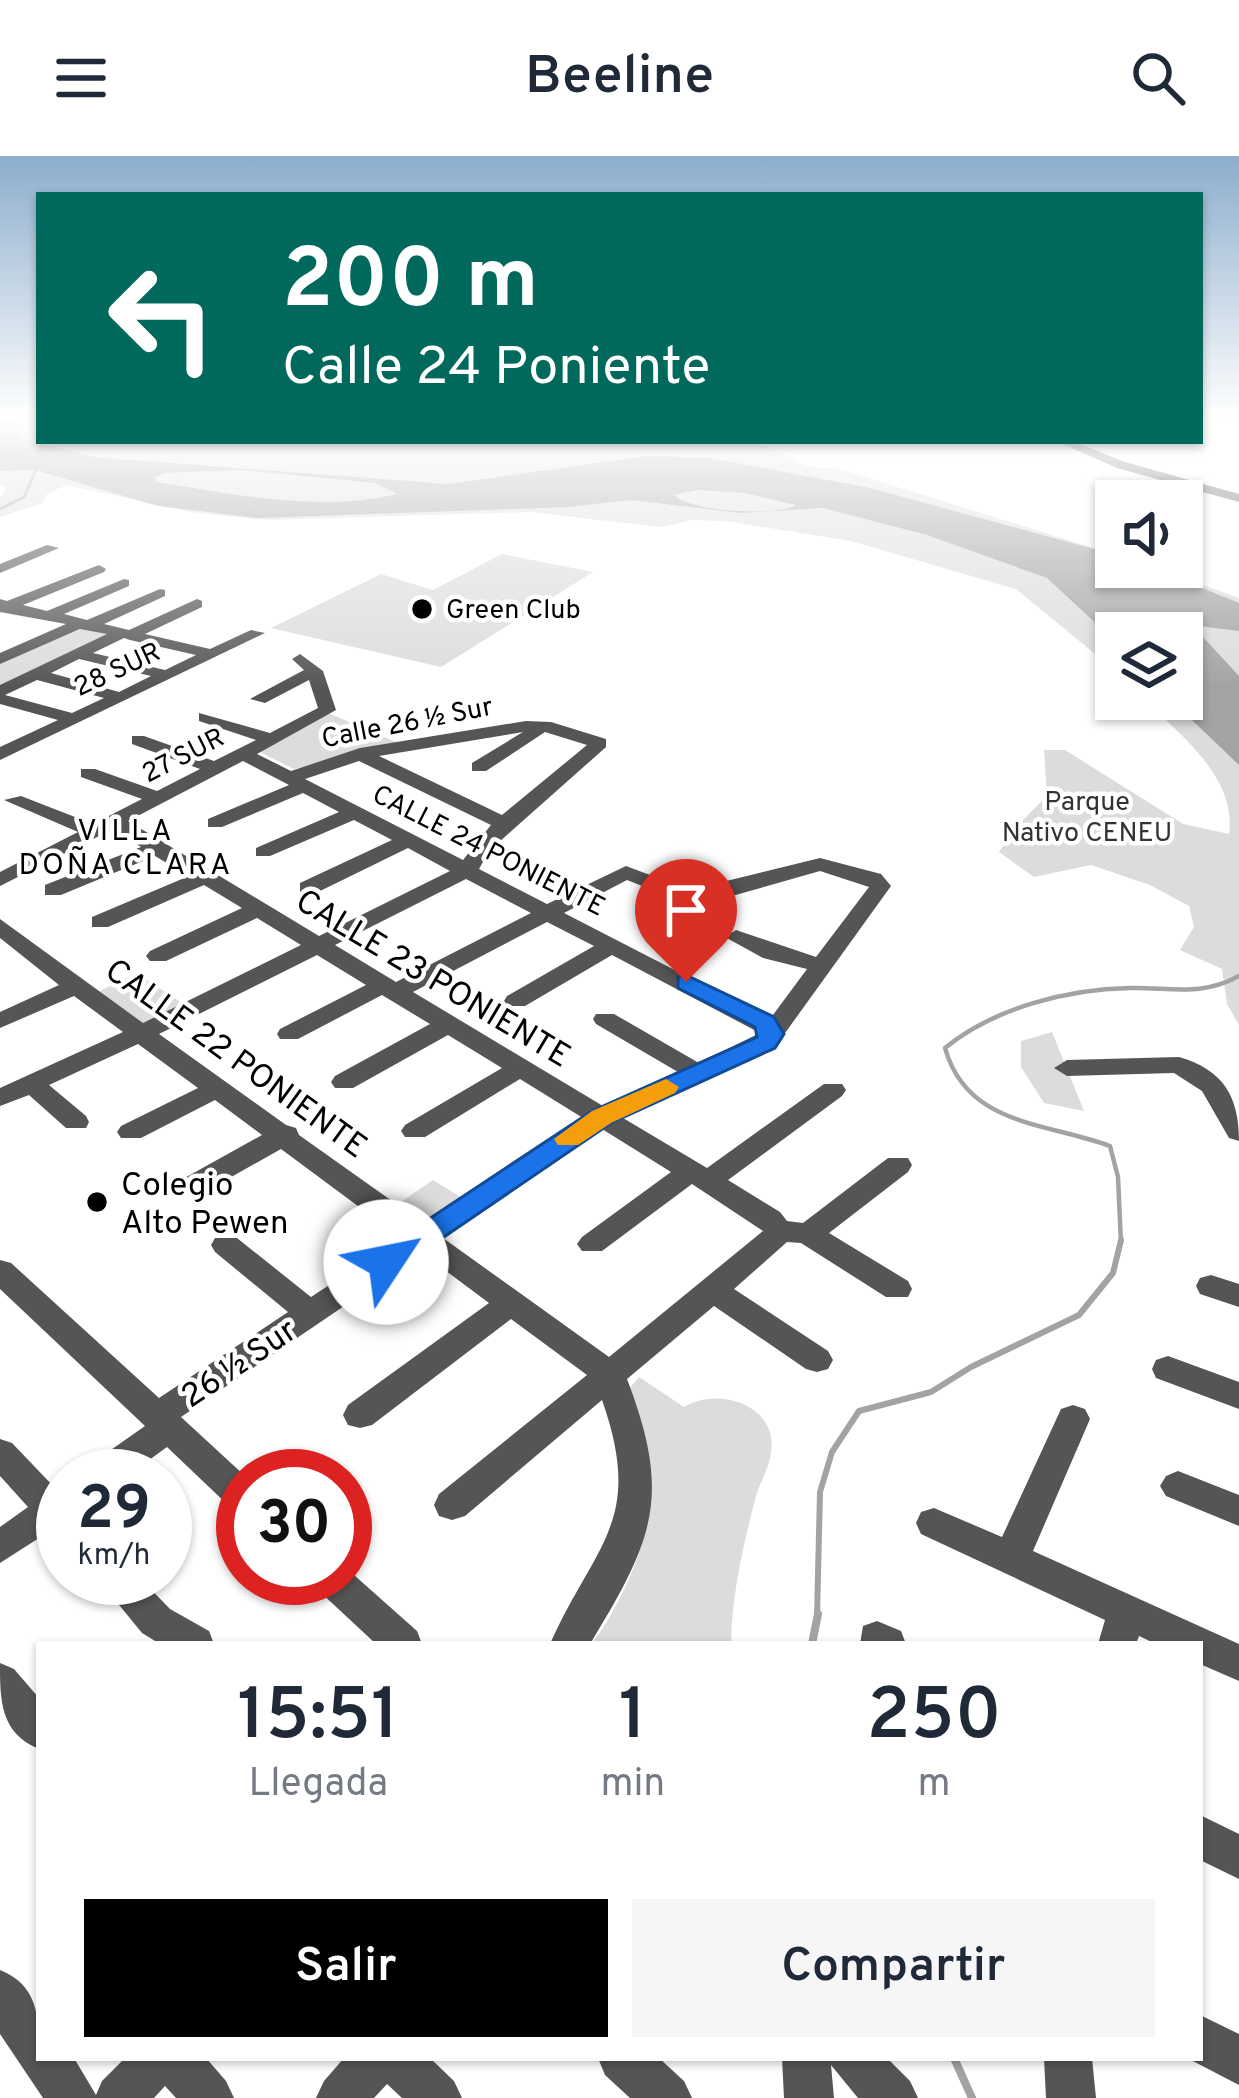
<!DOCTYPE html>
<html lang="es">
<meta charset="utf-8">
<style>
body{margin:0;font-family:Overpass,sans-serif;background:#f6f6f7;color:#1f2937;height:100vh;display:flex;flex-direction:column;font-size:45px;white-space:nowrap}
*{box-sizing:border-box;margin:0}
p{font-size:39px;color:#747a83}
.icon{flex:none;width:66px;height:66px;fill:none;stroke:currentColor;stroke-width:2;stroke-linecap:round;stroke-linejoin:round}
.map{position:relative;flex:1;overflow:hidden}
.drawer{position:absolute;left:36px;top:1485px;width:1167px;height:420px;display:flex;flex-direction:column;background:#fff;border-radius:0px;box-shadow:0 3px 9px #0004}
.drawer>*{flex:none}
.guide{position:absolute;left:36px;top:36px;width:1167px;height:252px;border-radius:0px;box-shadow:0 3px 9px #0004;background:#00695c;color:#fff;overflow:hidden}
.buttons{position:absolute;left:1095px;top:324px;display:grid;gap:24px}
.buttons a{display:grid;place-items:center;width:108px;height:108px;border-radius:0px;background:#fff;box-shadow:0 3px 9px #0004;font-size:60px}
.speed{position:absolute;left:36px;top:1293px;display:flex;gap:24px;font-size:60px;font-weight:700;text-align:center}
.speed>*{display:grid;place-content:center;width:156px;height:156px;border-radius:50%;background:#fff;box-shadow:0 3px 9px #0004;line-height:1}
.speed small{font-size:30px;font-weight:400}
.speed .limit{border:18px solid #d22;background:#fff;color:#111}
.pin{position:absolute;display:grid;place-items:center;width:102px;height:102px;color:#fff;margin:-123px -51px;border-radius:50% 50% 50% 0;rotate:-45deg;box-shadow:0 0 12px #0007}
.pin .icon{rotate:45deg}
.me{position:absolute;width:132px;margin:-66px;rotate:56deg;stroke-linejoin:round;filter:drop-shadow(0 0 9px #0008)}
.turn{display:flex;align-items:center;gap:42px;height:252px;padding:0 48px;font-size:54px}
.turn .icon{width:156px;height:156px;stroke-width:2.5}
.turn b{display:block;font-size:84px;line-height:102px}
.eta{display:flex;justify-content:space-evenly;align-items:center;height:204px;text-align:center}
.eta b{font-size:72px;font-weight:600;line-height:84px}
.primary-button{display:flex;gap:24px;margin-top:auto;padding:24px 48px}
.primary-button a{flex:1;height:138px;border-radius:0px;background:#000;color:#fff;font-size:48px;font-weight:600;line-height:138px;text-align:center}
.primary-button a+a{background:#f6f6f7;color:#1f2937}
header{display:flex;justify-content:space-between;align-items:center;height:156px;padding:0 48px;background:#fff;font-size:54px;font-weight:600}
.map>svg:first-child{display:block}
</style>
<header><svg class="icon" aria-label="menu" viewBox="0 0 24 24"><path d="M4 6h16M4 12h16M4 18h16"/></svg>Beeline<svg class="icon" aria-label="search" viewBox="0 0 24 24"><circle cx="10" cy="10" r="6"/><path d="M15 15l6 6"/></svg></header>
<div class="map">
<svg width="1239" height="1942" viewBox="0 0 1239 1942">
<rect width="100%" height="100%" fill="#fff"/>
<path fill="#dcdcdc" d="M0,260h39v25h716l54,26 31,2 276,86v12h37l86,31v427l-12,-21 -5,-35 -42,-19 14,-23 -5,-21 -39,-21 -59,-20 -57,12 -35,-25 12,-20 36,-36 -3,-46h21l118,74 46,10c8,-57 -49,-99 -85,-135h38v-66h-66v38l-100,-82 -165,-48 -126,-20 -33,-1 -31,7 -132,-15 -264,8 -74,-8 -125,-27 -19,9 -4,9 -43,14v-19l7,-10 -7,-5z
M502,398l91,18 -152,95 -170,-39 110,-54 52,16z
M84,472l26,6 -110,54v-25z
M328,557l75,32 -109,24 -36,-18z
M136,817l54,35 -46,23 -54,-35z
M1052,876l32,79 -40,-8 -23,-36v-26z
M433,1024l29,18 -36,25 -28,-19z
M639,1221l45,30c35,-21 94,-2 87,45 -1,14 -11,30 -15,44 -13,50 -24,97 -25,148h-140c23,-26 58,-100 57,-135 -1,-39 -13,-81 -19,-120z"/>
<path fill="#a3a3a3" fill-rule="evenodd" d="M0,260h16l3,22 74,19 355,27 199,-28 63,2 160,30 246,67v12h34l89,36v28l-40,-5 4,11 36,39v89l-69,-66h12v-66h-66v9l-69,-64 -120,-43 -104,-27 -81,5 -112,-13 -61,7 -310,11 -101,-12 -123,-36 -35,1zM240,314l135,13 22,11c-75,19 -165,0 -240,-12l-2,-5 9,-4zM697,334l48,3 51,12c-21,12 -104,7 -122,-10z"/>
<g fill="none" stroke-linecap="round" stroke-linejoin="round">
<path stroke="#a3a3a3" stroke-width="3" d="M0,353l24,-12 13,-29"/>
<path stroke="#a3a3a3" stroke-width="4.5" d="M1121,1087l-3,-66 -8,-31c-65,-24 -143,-20 -165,-98 49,-40 122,-59 185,-60 40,-1 71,9 109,-12"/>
<path stroke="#a3a3a3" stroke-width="6" d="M817,1461l3,-125 12,-40 27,-41 72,-19 40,-25 108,-52 34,-42 8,-33"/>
<path stroke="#a3a3a3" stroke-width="8" d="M812,1488l6,-30
M954,1902l18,40"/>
<path fill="#a3a3a3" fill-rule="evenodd" d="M1213,260l26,3v4l-26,-5z"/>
<path fill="#555" fill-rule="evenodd" d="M1056,285h16l53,21 114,32v8l-122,-34z
M47,389l12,3 -59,25v-9z
M99,409l7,4 -2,3 -81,33 24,6 77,-32 5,1v6l-65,28 23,6 73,-31 5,1v6l-61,28 25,6 68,-31 5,2v6l-57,27 65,15 41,-19 14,3 -265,127v-13l58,-27 -58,-16v-19l107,-51 -27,-5 -80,35v-11l66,-29 -66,-12v-13l7,2zM124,482l6,2 66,15 -31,15 -72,-17zM79,503l72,17 -32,16 -68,-19zM37,524l67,18 -32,15 -67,-18z
M300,498l23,17 13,39 -79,44 34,17 69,-23 166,-27 25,1 55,17v8l-117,104 -10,18 68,35 79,-38 64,24 130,-32 61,16 10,12 -116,161 -152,71 84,50 117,-84h18l4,6 -4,6 -114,84 52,32 7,9 16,2 85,-65h20l4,7 -4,7 -79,61 79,48 4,8 -4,8h-22l-85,-54 -14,-1 -53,47 94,62 5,9 -5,9 -11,3 -11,-3 -92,-63 -87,73c45,117 27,160 -37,265h-40c45,-101 95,-122 52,-244l-137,116 -13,4 -13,-4 -5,-11 5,-11 148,-119 -76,-56 -139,106 -12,3 -12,-3 -5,-10 5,-10 141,-102 -67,-50 -241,164 64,59 -2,35 -13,-4 -63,-60 -40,29h-44l5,-10 57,-40 -145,-137v-29l11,3 148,135 129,-86 -73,-60 -4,-7 4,-7h22l74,59 90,-59 -120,-89 -80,45h-20l-4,-7 4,-7 81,-45 -47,-35 -74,38h-20l-4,-6 4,-6 77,-38 -60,-44 -89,41 37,31 3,6 -3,6h-20l-37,-33 -29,11v-18l123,-56 -49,-36 -74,32v-16l59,-27 -59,-47v-19l143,104 158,-78 -44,-27 -91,43h-16l-4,-5 4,-5 92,-43 -38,-23 -96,42h-16v-10l97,-41 -34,-20 -94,39h-16v-10l96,-38 -28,-18 -113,57v-14l78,-40 -74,-32 17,-4 72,28 49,-25 -61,-22v-8h14l62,22 43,-22 -68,-25v-8h12l70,25 42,-21 -57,-19v-8l71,20 48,-25 -9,-28 -44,23 -15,-4 54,-29 -12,-11zM523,576l-51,31v8h14l59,-39 42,13 -85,70 -123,-59zM243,605l46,24 -81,34v8h14l81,-34 36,19 -83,36v8h14l84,-36 38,20 -92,43v10h16l92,-45 42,23 -131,65 -191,-115zM359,605l132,64 -28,35 -158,-81zM820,715l49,16 -53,70 -80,-27 -11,7 38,21 44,11 -37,50 -206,-106 63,-33 61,24 30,-4zM466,723l65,34 -135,69 -61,-37zM547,766l47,24 -87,50 -3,5 3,5h18l87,-51 148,78 -61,30 -85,-49h-18l-3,5 3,5 82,48 -75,34 -190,-114zM317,799l49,30 -86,44 -3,5 3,5h18l84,-44 48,29 -95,52 -4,6 4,6h18l95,-53 54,33 -97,57 -4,6 4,6h20l95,-58 63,39 -160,105 -124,-88 -3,-7 -10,-3 -127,-91zM602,973l69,43 -89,65 -5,7 5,7h20l90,-67 71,47 -154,126 -166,-119z
M1179,901c45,13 60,40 60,84l-10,-3 -27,-47 -28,-18 -107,3 -13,-8 13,-8z
M1211,1119l28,9v23l-39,-13 -4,-8 4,-8z
M1168,1200l71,26v27l-83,-31 -4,-9 4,-9z
M1073,1249l12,4 5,10 -57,132 206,93v37l-39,-17v-20h-44l-17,-8 -3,8h-38l7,-24 -184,-86 -5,-11 5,-11 13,-4 68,29 59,-128z
M0,1283l12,4 44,46 7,-2v49l-13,-5 -50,32v-36l28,-20 -28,-31z
M1178,1315l61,24v31l-73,-30 -6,-10 6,-10z
M345,1411l72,64 5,13h-46l-58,-54 -6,-12h33z
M97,1422h43l30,31 39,22 5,13h-54l-18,-11z
M877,1465l24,10 5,13h-46l3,-18z
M0,1507l14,6 25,29v51c-39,-16 -39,-49 -39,-86z
M1200,1659l39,19v45l-39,-19z
M0,1814c40,16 39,50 39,88h35l22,37 6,-14 23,-23h81l20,23 8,17h-58l-11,-12 -11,12h-111l-43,-64z
M1200,1859l39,19v51l-52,-27h13z
M344,1902h86l24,23 8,17h-60l-15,-14 -13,14h-58l8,-17z
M598,1902h61l25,23 8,17h-62l-25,-23z
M782,1902h105l23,23 8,17h-60l-27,-33 3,33h-50z
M1044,1902h48l4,40h-50z"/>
</g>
<linearGradient id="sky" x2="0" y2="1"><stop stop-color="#8cadcc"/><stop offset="0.49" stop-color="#fff"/><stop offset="1" stop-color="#fff" stop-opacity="0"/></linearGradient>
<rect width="1239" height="532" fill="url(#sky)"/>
<path fill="#1a73e8" stroke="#114b97" stroke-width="3" d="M686,819l88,42 10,17 -9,14 -164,75 -214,146h-21l-5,-7 5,-8 216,-143 165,-74 -2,-10 -77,-39v-11z"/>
<path fill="#f59e0b" d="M666,923l13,8 -4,6 -64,30 -33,22h-20l-4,-6 38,-28z"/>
<g fill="#000" stroke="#fff" stroke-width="4.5">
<circle cx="422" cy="453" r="12"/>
<circle cx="97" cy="1046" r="12"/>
</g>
<g text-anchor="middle" stroke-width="9" stroke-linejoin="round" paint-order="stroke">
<g font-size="27" fill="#000" stroke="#fff" text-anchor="start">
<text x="446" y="462">Green Club</text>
</g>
<g font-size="27" fill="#000" stroke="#fff">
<text transform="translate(117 513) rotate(-25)" y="9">28 SUR</text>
<text transform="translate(407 566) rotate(-11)" y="9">Calle 26 ½ Sur</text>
<text transform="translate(183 599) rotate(-27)" y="9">27 SUR</text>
<text transform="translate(489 694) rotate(27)" y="9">CALLE 24 PONIENTE</text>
</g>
<g font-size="27" fill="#333" stroke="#fff">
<text x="1087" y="654">Parque<tspan x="1087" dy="31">Nativo CENEU</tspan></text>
</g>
<g font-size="30" letter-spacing="3" fill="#000" stroke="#fff">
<text x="126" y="684">VILLA<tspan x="126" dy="34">DOÑA CLARA</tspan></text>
</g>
<g font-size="33" fill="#000" stroke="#fff">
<text transform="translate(434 821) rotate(31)" y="12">CALLE 23 PONIENTE</text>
<text transform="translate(237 901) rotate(36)" y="12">CALLE 22 PONIENTE</text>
<text transform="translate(238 1206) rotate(-34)" y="12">26 ½ Sur</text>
</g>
<g font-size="33" fill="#000" stroke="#fff" text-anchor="start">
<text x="121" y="1039">Colegio<tspan x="121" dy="38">Alto Pewen</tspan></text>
</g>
</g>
</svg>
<div class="buttons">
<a><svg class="icon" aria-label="sound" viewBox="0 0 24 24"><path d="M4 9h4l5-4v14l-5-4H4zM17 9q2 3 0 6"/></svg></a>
<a><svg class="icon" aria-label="layers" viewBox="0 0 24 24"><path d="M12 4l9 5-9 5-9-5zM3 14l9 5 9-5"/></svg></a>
</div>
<div class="speed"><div>29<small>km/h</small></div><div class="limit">30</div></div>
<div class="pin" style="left:686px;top:826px;background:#d93025"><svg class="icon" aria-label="arrive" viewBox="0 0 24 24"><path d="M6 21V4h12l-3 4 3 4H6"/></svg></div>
<svg class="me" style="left:386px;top:1106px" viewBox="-20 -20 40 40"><circle r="19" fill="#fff"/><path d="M0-13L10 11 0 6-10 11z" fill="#1a73e8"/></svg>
<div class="guide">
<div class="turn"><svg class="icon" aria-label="left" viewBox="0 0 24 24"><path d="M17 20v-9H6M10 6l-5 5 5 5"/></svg><div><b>200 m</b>Calle 24 Poniente</div></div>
</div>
<section class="drawer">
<div class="eta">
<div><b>15:51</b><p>Llegada</p></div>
<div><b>1</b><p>min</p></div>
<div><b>250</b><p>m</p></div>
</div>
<div class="primary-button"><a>Salir</a><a>Compartir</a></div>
</section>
</div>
